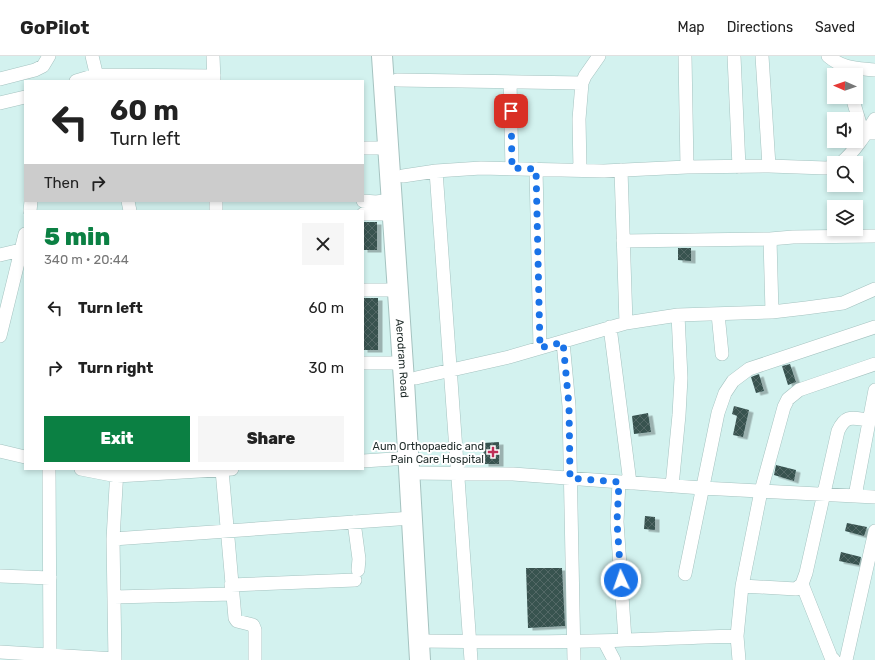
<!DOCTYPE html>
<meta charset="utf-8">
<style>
body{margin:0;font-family:Rubik,sans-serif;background:#f6f6f6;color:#222;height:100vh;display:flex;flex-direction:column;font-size:15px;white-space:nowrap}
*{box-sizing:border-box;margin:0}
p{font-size:13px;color:#767676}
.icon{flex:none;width:22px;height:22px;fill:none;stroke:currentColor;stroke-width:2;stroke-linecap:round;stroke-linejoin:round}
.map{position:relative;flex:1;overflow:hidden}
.side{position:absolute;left:24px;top:154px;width:340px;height:260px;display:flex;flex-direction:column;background:#fff;border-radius:0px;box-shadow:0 2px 6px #0003}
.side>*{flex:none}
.hud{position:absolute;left:24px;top:24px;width:340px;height:122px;border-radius:0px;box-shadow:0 2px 6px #0003;background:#fff;color:#222;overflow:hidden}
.needle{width:26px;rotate:272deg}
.fabs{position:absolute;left:827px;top:12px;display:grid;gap:8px}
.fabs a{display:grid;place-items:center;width:36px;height:36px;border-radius:0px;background:#fff;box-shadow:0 2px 6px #0003;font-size:20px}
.pin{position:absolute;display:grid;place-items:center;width:34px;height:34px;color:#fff;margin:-17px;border-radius:8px;box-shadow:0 2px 6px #0006}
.me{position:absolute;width:44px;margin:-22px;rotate:357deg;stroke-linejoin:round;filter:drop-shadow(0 0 3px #0008)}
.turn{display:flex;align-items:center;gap:14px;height:84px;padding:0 20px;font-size:18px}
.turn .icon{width:52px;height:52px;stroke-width:2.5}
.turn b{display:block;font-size:28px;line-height:34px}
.then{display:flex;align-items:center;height:38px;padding:0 20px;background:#0003;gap:8px;font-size:15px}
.round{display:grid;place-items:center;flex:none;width:42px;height:42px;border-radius:0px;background:#f6f6f6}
.headline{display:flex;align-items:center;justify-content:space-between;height:68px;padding:0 20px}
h1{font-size:24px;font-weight:800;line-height:30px;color:#0b8043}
.primary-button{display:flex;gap:8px;margin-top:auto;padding:8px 20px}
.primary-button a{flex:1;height:46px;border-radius:0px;background:#0b8043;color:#fff;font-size:16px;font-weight:800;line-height:46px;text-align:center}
.primary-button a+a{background:#f6f6f6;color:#222}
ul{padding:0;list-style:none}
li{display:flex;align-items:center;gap:12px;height:60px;padding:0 20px}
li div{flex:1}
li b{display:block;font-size:15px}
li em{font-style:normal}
header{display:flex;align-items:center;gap:24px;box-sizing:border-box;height:56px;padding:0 20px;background:#fff;border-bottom:1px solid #e0e0e0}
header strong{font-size:19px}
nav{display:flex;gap:22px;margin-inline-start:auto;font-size:14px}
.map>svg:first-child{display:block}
</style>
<header>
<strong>GoPilot</strong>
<nav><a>Map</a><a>Directions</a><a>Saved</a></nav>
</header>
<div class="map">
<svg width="875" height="604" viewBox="0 0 875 604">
<defs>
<pattern id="building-cross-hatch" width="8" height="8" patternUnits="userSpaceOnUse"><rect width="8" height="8" fill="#375250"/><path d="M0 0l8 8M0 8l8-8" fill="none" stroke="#526866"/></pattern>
<filter id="shadow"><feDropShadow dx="4.5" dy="2.5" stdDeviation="0" flood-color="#0004"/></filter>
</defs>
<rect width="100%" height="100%" fill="#d3f2ef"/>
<path fill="url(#building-cross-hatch)" filter="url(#shadow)" d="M363,166h14v28h-14z
M678,192h13v13l-13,-1z
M363,242h15v52h-15z
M790,308l6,18 -8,3 -6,-19z
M759,318l5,17 -8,2 -5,-16z
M734,350l15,4 -6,27 -10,-2 4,-19 -5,-2z
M648,357l3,19 -17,2 -2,-18z
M499,386v22h-15l-1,-21z
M776,409l20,5 -2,11 -20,-6z
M645,460l10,1v13l-11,-1z
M847,467l20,4 -3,9 -19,-5z
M841,496l20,5 -2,8 -20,-4z
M526,512h36l3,58 -37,2z"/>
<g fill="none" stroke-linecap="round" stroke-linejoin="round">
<g stroke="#a5c3c0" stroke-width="14">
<path id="minor" d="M92,0l6,25
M213,0l1,25
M685,0l2,111
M734,0l5,111
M762,0l7,110
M828,0c15,13 29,12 47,14
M0,23l35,-9 8,-4 6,-10
M397,24l185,3
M76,25l20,-6 118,1
M510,26l2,86
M852,41l9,30 6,6h7
M0,47l25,-6
M363,92h25
M841,107c14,-12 24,-28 34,-44
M536,113l4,179
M580,114l-1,-51 3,-36 3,-7 14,-20
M621,114l5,153
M436,115l35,489
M403,120l33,-5 45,-3 123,3 83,-4 82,-1 57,2 8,-1
M128,145l2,10
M216,145v10
M363,145l13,1 16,-2
M30,155l1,-10
M363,158h30
M770,183l2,73
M623,185l147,-2 23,-2 82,-1
M0,199l25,-6
M363,234h35
M718,258l4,40
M610,271l20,156
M0,280l25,-102
M563,286l6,64 5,254
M363,307h40
M416,322l93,-21 117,-34 52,-8 94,-3 34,-4 37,-5 32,-14
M0,395l25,6
M363,405l46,-3
M49,413l1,186
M81,413l36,7 115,-7
M222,414l13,148 2,3 16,4 2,5v30
M410,417l103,1 189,14 173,9
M619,426l-2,40 8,118
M672,430l7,-71 2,-37 -3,-63
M855,440l20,-106
M354,466l5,37 -1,11
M113,483l299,-21
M685,518l33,-161 7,-20 8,-12 16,-12 126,-42
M0,520l50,2
M802,528l29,73 3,3
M231,529l124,-5
M742,530l54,3 6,-5 4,-11 32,-142c8,-17 14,-13 31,-11
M114,541l118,-3
M419,585c68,1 137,2 206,-1 37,-1 74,-3 112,-4
M604,585l10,19
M0,596l115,7
M115,604l-2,-121 4,-70
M739,604l-2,-24 5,-50 19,-95 23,-84 4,-8 11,-9 76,-26
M846,604l29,-129"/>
</g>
<g stroke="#a5c3c0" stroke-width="22">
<g id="primary">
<path id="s1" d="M382,0l22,325 16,279"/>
</g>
</g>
<use href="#minor" stroke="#fff" stroke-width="13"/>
<use href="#primary" stroke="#fff" stroke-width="20"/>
</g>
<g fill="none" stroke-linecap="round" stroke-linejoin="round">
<path stroke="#1a73e8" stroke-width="7" stroke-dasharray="0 12.6" d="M511,55l1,57 24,1 4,179 23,-6 6,64 1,72 49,4 -2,40 4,58"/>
</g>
<path fill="#bf2f58" stroke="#fff" stroke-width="1.5" d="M491 390h4v4h4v4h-4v4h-4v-4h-4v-4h4z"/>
<g text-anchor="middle" stroke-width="4" stroke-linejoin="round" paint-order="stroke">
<g font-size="11" fill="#1e2a28" stroke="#fff">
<text dy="4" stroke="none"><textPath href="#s1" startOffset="303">Aerodram Road</textPath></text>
</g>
<g font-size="11" fill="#1e2a28" stroke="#fff" text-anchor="end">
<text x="484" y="394">Aum Orthopaedic and<tspan x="484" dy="13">Pain Care Hospital</tspan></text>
</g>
</g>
</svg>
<div class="fabs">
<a><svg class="needle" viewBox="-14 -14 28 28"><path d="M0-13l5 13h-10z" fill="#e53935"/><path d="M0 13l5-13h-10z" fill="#767676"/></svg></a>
<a><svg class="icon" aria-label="sound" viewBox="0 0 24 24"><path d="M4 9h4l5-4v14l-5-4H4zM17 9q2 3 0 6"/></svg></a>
<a><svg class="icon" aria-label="search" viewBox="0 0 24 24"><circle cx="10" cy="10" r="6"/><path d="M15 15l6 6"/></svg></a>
<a><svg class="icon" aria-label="layers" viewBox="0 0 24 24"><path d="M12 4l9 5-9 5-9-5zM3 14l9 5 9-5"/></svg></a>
</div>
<div class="pin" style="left:511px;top:55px;background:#d93025"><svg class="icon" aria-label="arrive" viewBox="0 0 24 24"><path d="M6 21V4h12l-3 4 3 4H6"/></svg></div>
<svg class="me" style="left:621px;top:524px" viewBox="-20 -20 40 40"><circle r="17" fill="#1a73e8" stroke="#fff" stroke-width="3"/><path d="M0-11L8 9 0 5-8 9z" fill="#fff"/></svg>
<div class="hud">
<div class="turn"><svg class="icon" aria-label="left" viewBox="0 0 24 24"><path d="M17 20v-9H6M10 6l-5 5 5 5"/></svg><div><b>60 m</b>Turn left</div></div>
<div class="then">Then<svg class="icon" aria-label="right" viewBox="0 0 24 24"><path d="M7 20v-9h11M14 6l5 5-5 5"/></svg></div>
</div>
<section class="side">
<div class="headline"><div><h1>5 min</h1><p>340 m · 20:44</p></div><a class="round"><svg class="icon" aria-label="close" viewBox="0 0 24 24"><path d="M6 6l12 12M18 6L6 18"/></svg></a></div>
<ul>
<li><svg class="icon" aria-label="left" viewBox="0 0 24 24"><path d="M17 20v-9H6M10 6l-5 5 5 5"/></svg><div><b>Turn left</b></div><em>60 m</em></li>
<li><svg class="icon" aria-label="right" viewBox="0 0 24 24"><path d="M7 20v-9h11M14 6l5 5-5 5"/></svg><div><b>Turn right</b></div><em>30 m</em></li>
</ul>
<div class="primary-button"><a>Exit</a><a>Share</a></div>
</section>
</div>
